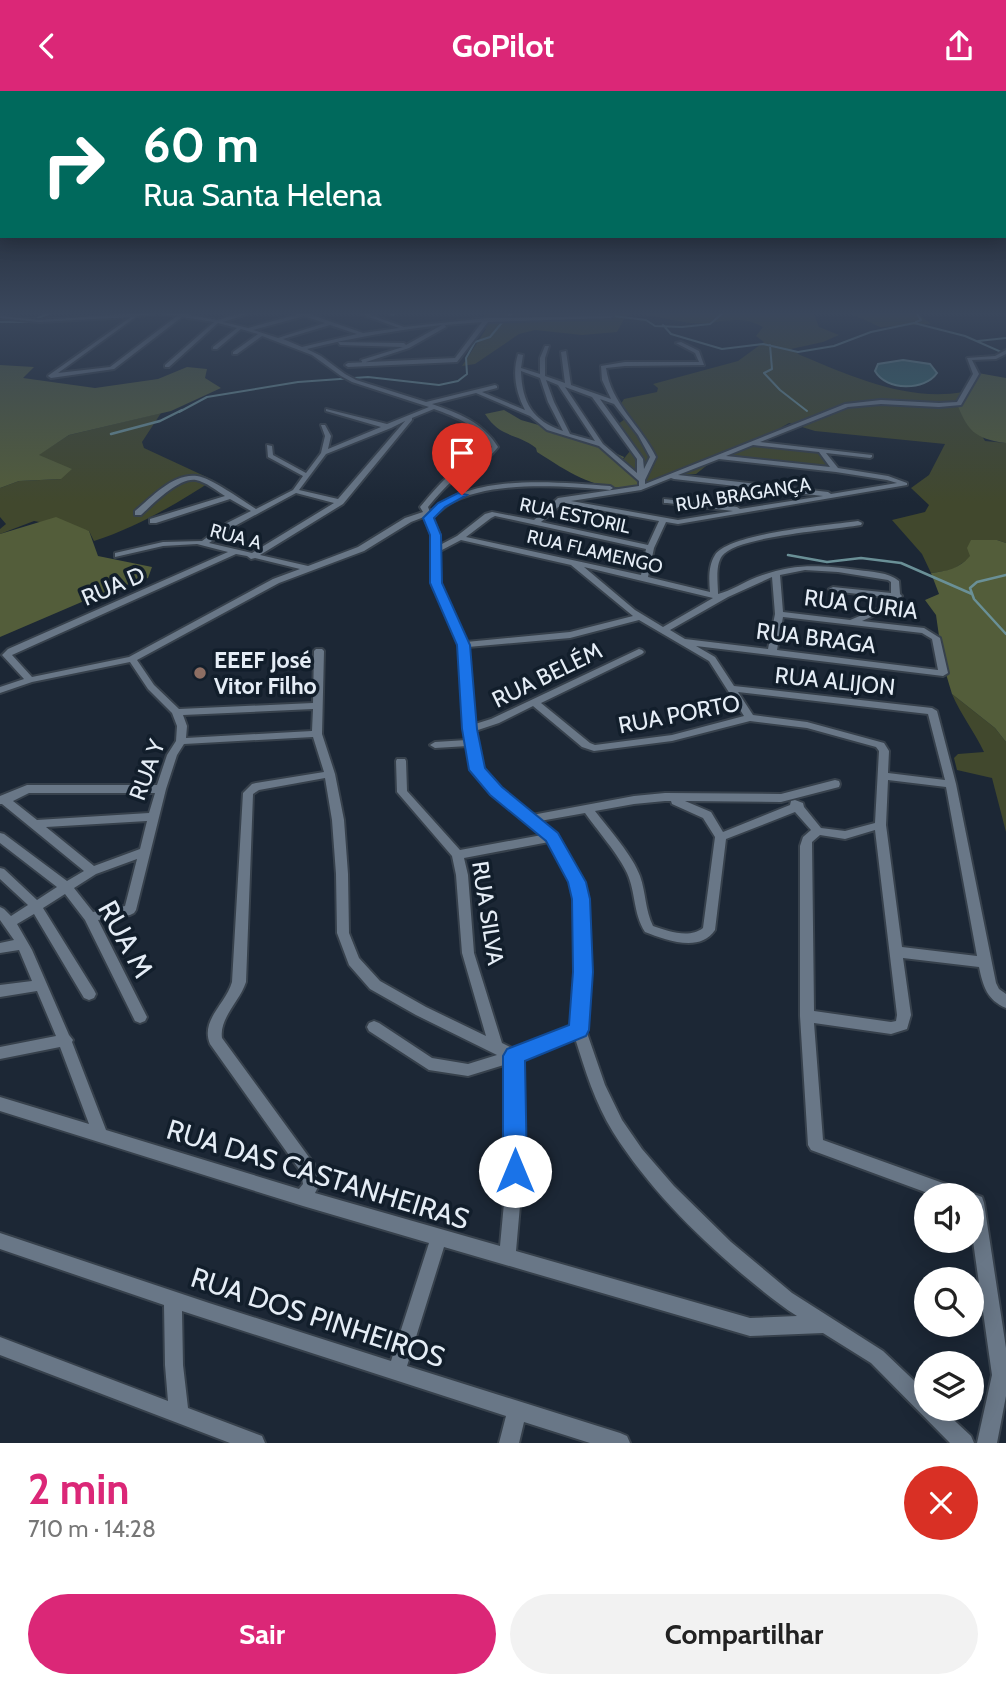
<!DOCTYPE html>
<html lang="pt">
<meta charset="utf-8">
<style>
body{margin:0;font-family:Cabin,sans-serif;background:#f2f2f2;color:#222;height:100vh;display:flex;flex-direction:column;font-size:26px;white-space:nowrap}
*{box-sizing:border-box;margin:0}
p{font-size:23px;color:#767676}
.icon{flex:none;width:38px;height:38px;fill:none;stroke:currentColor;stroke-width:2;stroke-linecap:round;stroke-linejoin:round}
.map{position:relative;height:1352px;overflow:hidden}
.sheet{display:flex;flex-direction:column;background:#fff;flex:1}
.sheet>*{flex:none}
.banner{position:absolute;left:0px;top:0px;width:1006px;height:147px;box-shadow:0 4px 18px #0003;background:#00695c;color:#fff;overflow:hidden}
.controls{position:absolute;left:914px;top:1092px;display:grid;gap:14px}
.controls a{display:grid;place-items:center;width:70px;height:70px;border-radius:50%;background:#fff;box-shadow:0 4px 18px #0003;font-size:35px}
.pin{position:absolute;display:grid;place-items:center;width:60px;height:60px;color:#fff;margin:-72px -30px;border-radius:50% 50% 50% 0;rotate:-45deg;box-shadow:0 0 7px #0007}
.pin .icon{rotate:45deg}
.me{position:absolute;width:77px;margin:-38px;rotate:0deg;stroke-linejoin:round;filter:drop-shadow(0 0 5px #0008)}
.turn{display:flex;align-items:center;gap:24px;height:147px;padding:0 28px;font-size:32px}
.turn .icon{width:91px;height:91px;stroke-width:2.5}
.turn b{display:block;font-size:49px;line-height:60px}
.round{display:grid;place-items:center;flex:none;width:74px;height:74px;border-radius:37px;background:#f2f2f2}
.headline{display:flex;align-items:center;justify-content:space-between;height:119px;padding:0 28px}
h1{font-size:42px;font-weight:700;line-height:52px;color:#db2777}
.primary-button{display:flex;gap:14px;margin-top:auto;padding:14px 28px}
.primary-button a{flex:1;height:80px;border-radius:42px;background:#db2777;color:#fff;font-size:28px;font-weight:700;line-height:80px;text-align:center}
.primary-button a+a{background:#f2f2f2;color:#222}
header{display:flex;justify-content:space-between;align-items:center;height:91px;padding:0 28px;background:#db2777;color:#fff;font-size:32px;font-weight:700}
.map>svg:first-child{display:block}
</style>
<header><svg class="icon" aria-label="back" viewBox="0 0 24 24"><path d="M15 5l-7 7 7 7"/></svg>GoPilot<svg class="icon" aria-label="share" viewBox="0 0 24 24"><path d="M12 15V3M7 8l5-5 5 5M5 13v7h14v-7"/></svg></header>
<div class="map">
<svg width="1006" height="1352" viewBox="0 0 1006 1352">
<rect width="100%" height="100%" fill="#1c2735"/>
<path fill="#41482d" d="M487,223h144l-7,5 -7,13 -35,3 -47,-5 -16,4 -44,30 -13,2 24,-37 -17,-9 11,-1z
M640,223h174l5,13 20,8 -16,7 -32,7 9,6c51,21 107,47 163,37l-4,4 26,45 21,2v100l-9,-3 -45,30 -21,3 -9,-19 -30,-34 33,-8 4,-7 -18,-17 18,-13 16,-31 -130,-13 -26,-8 -36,21 71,6 20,22 -129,-13 -19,15 -17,1 -19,7 -20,-1 -18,-20 8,-10c-3,-11 -14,-13 -16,-24l11,-8 -6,-12 5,-8 33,-7 1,-4 -5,-4 85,-23 26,-19 -8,-6 7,-9c-26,-15 -46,-1 -72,-4 -17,-2 -34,-7 -51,-9z
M852,223h66l13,10 -51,3z
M161,322l-19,29 2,6 69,32c-38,25 -76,47 -119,61l-5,-10 -55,-10 -34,13v-5l6,-5 -6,-7v-29l19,-7 42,-2 -23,-24 31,-20z
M952,603l43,34 11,14v90l-14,-54 -35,-8 -3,-12 4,-4 26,-2c-10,-21 -23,-37 -32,-58z"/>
<path fill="#535d3a" d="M0,274l34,2 -11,11 72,10 63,-9 29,-12 20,2 -2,9 16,10 -50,23 -102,24 -30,20 33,14 -11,10 -42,2 -19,7z
M978,282l28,5v65c-32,-4 -39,-13 -50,-42z
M504,319l17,10 53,15 50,22 -2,4 18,20v6c-43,5 -67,-12 -103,-35l-1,-4c-19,-15 -36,-10 -51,-34z
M56,426l33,14 9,25 54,11 -4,11 -43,14 -105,45v-103z
M971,449h26l9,3v199l-11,-14 -43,-34 -9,-30 -7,-49 -11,-15 14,-6 -8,-21c16,-2 28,-4 39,-17l-3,-8z"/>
<path fill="#36686e" stroke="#6a9097" stroke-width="2" d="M903,269l27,4 7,9c-12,18 -51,18 -62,-2l3,-7z"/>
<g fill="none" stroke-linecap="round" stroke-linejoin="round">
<path stroke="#6a9097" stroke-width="2" d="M391,223l3,1
M597,223l49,6 9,6 27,1 28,-3 12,-10
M509,225l2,-2
M0,231h28l20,-8
M916,231l5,-2 -4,-6
M663,234l8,9 51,15 41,-5 35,8 36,-6 37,-14 43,-9 51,13 41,18
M978,250l28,-3
M770,254l2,24 -8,4 16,17 27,21
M179,321l28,-15 91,-15 70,-5 71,8 19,-4 9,-7 -1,-16 9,-16 15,-5 15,-18"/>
<path stroke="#6a9097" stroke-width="2.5" d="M111,343l49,-13 22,-11
M788,464l39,7 34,-4 40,5 71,31
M1006,484l-29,7 -7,6 4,11 32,35"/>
<g stroke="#37414c" stroke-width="4">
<path id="minor" d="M127,223h26l-16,2 -79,57 52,-6 67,-51 -14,-2h22l32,6 22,-6h8l-24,8 25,6 51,-14h10l54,19 36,-5 -38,-14h7l36,13 83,-9 126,-2 -2,2 -123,4 -31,40 -109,5 -3,-2 3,-2 107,-5 27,-36 -37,3 1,2 -37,21 -46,15 -2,-3 42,-13 -63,-2 -2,-3 66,1 2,2 36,-20c-46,5 -91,13 -135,24l14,7 24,18 11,6 70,22 69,-17 2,1v2l-15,4 43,18c-9,-17 -13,-37 -7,-56l5,1 -2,13 19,6v-16l5,-12h4l-4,12v18l20,7 -4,-31 5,-1 5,34 40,14 -9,-19 -1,-14 24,-4h74l-4,-9 -19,-10 5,-1 18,9 5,14 -79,1 -19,2c5,36 35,58 50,89l-11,23v4l200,-80 36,-4 58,3 18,-1 16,-28 -6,-16 28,-2 11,-6v4l-10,5 -24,1 7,14 -18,31 -22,2 -58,-3 -33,3 -88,35 112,13v2l-2,1 -44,-5 12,15 50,8 19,7v2l-229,39 -12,-2 -12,26 -6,29 62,15c-1,-12 -2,-26 5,-37 14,-22 115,-30 143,-34l4,2 -1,2c-27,5 -125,11 -139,31 -7,10 -4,27 -4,38 13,-3 26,-12 39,-17 38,-14 61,-12 101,-7 14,2 30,2 41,11l1,13 2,2 -2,2v6l-38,17 62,7 16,10 8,35 -5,3 -247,-30 19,11 19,29 198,22 5,3 19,73 40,199 3,6 7,5v14c-19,-8 -23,-22 -27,-41l-76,-9 8,57 -4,14 -16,5 -77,-11 9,117 131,47 6,2 2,6h-29l-122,-45 -3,-5 -8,-129v-170l3,-9 8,-7 -16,-18 -69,27 -11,91c-15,23 -49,10 -70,2 -12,-19 -9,-39 -18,-59 -8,-18 -30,-43 -42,-60l-45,8 16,13 27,48 4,17 3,73 -4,58 19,55 17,35 20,29 32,37 57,56 61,51 91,58 43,41v17h16l29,27 3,7h-24l-79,-80 -48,-30 -73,3 -306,-89 -37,119 213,67 7,3 3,7h-40l-66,-21 -5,21h-20l7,-27 -324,-105 1,54 5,43 74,28 3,7h-35l-230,-88v-18l168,64 -3,-36 -1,-60 -164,-56v-16l209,70 182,58 38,-118 -126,-37 -303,-95v-14l89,27 -29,-77 -60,12v-12l56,-11 -19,-45 -37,6v-12l32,-4 -13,-31 -19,3v-10l14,-3 -14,-20v-13l4,2 7,7 17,-11 -28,-26v-11l4,1 33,31 20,-13 -57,-44v-10l4,1 63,47 17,-10 -82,-67h-2v-8l27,-11h130l10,-30 9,-14 1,-15 -5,-13 -24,-24 -18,-27 -98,20 -32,11v-6l24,-8 -22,-24 6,-6 220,-97 -31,-8 -34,2 -48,11v-4l48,-11 39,-1 25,-18 24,-12 -21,-12 -74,24h-6v-4l75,-23c-8,-5 -19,-14 -29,-16 -17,-3 -43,24 -55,35h-6v-4c17,-14 38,-38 62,-35 13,1 46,25 59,33l37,-19 10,-14 -35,-19 -1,-12 5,1 1,9 33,18 15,-20 4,-17 -4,-11h4l6,11 -3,13 53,-22 -55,-16v-2l61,15 42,-17 -77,-25 -11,-6 -29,-21 -50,-19 -25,18h-4v-2l25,-18 -17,-5 -24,20h-4v-2l24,-19 -19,-5 -49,44h-4v-2l49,-43 -32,-5 -68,52 -63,9 -3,-2 1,-1 82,-58 -92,5 -39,-4v-2l39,4zM304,225l21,7 -47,15 -25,-8zM330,234l27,9 -55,13 -19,-8zM521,280l19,7 8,24 15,29c-30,-10 -41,-28 -42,-60zM546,289l12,5 37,56 -25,-7 -16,-32zM565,296l27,10 45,62v14l-34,-29zM476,302l54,23 17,14 52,16 40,35v5l-81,12 -24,22 -42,-8 -7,2 -28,22 -17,9v-10l-8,-17c6,-5 11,-10 17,-14 41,-24 115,-18 161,-14l3,-2 -3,-2c-54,-4 -138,-13 -180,26l-2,-5c10,-12 20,-24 33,-33 14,-11 25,-11 37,-27 -15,-25 -40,-34 -66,-43zM600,308l14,5 24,31 12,22 -6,12 -1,-10zM434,318c22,8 45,17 58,38 -10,12 -19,13 -32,21 -16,9 -28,25 -40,39l3,5 -18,6 -47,29 -50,19 -48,-11 83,-51 69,-84v-2zM405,330l-67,78 -39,-9 27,-36 65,-26zM753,354l66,7 11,15 -104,-11zM719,368l117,13 51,8 10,3 -66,11 -3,-2 -150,-17zM671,387l3,1 149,17 -83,13 -3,-2 -73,-8v4h3l66,8 -55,9 -107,-19 70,-11zM296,402l38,10 -82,50 -43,-10 24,-16zM564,411l3,2 92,17 -11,24 -107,-23zM495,425l151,33 -5,26 -175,-38 25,-19zM424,426l8,18v48l27,62 8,95 -32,2 -5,3 5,3 33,-2 5,26 19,22 50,41 -82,15 -53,-59 -1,-30 -1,-2h-8l-1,2 1,31 55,64 4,19 6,78 24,83 -60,-29 -46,-26 -21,-23 -10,-25 -1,-59 -4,-54 -9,-46 -13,-40 2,-83 -2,-2h-6l-2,2 -1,52 -134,6 -25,-24 -17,-25 142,-77 85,-32 47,-29zM461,449l110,25 62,51 -63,16 -104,10 -26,-59v-32zM236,463l11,2 4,3 4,-1 45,11 -27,10 -144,78 -97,20 -20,-22zM584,476l129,31 -50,29 -28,-17zM805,479l33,2 50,8 3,2v11l-58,-6 -4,2 4,2 59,7v5l-42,17 -67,-8 -3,-37zM772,486l3,37 -7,35 -83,-10 -15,-9 58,-33zM783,526l139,16 10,6 6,31 -161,-20zM639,529l70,41 35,55 -72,19 -77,10 -5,-2 -49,-40 101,-49 2,-2 -2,-2 -3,-1 -148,70 -16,5 -7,-77 102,-9zM738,601l190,22 17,66 -57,-7 1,-22 -5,-8 -77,-21 -54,-7zM533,615l49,41 12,4 78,-10 78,-20 57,7 69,19 3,4 -4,72 -30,8 -24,-3 -17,-21 -1,-4 -8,-3 -4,1 -1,4 -67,27 -12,-20 -26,-11 96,1 58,-15 1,-3 -1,-3 -4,-1 -54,14 -116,-1 -31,3 -102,19 -32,-27 -18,-19 -7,-38 24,-8zM313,618l-1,22 -126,7 1,-12 -4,-11zM313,646l11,35 -68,11 -4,1 -9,9 -11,189c-6,22 -32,38 -22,62l91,128 2,12 -4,5 -193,-59 -34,-88 1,-2 -4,-5 -37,-85 -15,-26 17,-10 50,84 5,2 5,-2 2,-4 -2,-4 -51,-82 22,-14 20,26 50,101 5,2 5,-2 2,-4 -49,-97 32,-5 4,-2 2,-3 30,-121 11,-34 7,-11zM325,687l7,42 4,54 1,59 12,32 21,24 46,26 81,40 -29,9 -36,-6 -53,-35 -5,-2 -5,2 -2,4 2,4 60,39 39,6 39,-12v107l-7,75 -185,-53 4,-8 -5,-21 -92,-126c-3,-20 18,-37 24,-56l7,-188 6,-4zM888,689l58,7 31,169 -75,-9 -16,-122zM29,702h126l-6,20 -112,7 -24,-19zM665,710h6l1,3 31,14 12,19 -12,91c-14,11 -35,3 -50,-2 -8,-16 -7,-33 -13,-50 -7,-20 -31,-47 -45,-65l39,-7zM147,730l-7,28 -46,17 -48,-39zM875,739l22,185 -1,6 -5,1 -77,-11 -2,-169 8,-7 25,4zM549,751l22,40 4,17 1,73 -4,54 -58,23 -12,-6 -28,-90 -6,-78 -4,-17zM137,768l-12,47 -32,6 -19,-24 22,-14zM575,947c10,32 20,65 38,94 34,54 81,101 129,142 18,15 36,30 55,42l-47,2 -234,-67 7,-80 -2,-111z
M971,1102l11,4 2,6 22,145v48l-9,47h-20l15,-68 -21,-148v-32h-5z"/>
</g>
<use href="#minor" fill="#697787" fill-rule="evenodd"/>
</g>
<linearGradient id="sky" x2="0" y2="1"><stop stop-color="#0f151d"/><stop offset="0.54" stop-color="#3a475c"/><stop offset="1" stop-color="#3a475c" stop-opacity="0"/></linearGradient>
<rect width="1006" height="412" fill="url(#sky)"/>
<path fill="#1a73e8" stroke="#114b97" stroke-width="2" d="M458,402l9,2 -22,12 -11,11 7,17 1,48 28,62 7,84 8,39 17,19 56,46 28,49 4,17 3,73 -4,58 -3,6 -61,25 2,110 -4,8 -8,3 -9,-3 -3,-8v-115l4,-7 62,-24 4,-53 -1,-73 -4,-17 -22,-41 -56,-46 -21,-25 -7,-41 -5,-84 -27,-62v-48l-7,-17 15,-15z"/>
<circle fill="#8d6e63" stroke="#121e2b" stroke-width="2.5" cx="200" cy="582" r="7"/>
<g text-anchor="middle" stroke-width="7" stroke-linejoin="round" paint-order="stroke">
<g font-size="19" fill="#e5edf6" stroke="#121e2b">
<text transform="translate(743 403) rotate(-9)" y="7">RUA BRAGANÇA</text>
<text transform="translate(575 424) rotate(12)" y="7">RUA ESTORIL</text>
<text transform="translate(236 445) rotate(15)" y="7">RUA A</text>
<text transform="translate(595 460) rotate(13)" y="7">RUA FLAMENGO</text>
</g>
<g font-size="23" fill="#e5edf6" stroke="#121e2b">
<text transform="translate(113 495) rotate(-23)" y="8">RUA D</text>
<text transform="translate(861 513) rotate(7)" y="8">RUA CURIA</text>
<text transform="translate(816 547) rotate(7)" y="8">RUA BRAGA</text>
<text transform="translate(547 584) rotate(-26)" y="8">RUA BELÉM</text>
<text transform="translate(835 590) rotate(6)" y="8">RUA ALIJON</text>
<text transform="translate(679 623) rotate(-11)" y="8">RUA PORTO</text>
<text transform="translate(147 679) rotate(-70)" y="8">RUA Y</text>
<text transform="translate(488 822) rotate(81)" y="8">RUA SILVA</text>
</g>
<g font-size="23" font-weight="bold" fill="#e5edf6" stroke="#121e2b" text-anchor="start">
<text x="214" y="577">EEEF José<tspan x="214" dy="26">Vitor Filho</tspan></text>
</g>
<g font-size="28" fill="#e5edf6" stroke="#121e2b">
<text transform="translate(126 848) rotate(61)" y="10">RUA M</text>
<text transform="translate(318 1083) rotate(17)" y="10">RUA DAS CASTANHEIRAS</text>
<text transform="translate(318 1226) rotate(18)" y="10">RUA DOS PINHEIROS</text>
</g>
</g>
</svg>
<div class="controls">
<a><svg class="icon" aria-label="sound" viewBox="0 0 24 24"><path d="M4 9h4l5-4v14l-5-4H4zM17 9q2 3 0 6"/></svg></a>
<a><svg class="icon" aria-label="search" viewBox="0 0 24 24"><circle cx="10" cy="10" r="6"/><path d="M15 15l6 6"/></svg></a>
<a><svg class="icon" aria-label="layers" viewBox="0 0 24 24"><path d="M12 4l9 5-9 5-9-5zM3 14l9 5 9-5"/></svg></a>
</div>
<div class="pin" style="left:462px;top:404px;background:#d93025"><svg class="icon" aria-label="arrive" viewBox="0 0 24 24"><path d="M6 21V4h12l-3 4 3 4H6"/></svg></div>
<svg class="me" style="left:515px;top:1080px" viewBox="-20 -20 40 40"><circle r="19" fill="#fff"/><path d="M0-13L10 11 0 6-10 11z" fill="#1a73e8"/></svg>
<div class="banner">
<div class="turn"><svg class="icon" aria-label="right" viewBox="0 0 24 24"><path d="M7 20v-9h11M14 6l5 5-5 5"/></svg><div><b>60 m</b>Rua Santa Helena</div></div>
</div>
</div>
<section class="sheet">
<div class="headline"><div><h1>2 min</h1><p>710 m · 14:28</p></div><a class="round" style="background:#d93025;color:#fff"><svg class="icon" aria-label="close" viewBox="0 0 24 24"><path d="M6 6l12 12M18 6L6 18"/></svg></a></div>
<div class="primary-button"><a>Sair</a><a>Compartilhar</a></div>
</section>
